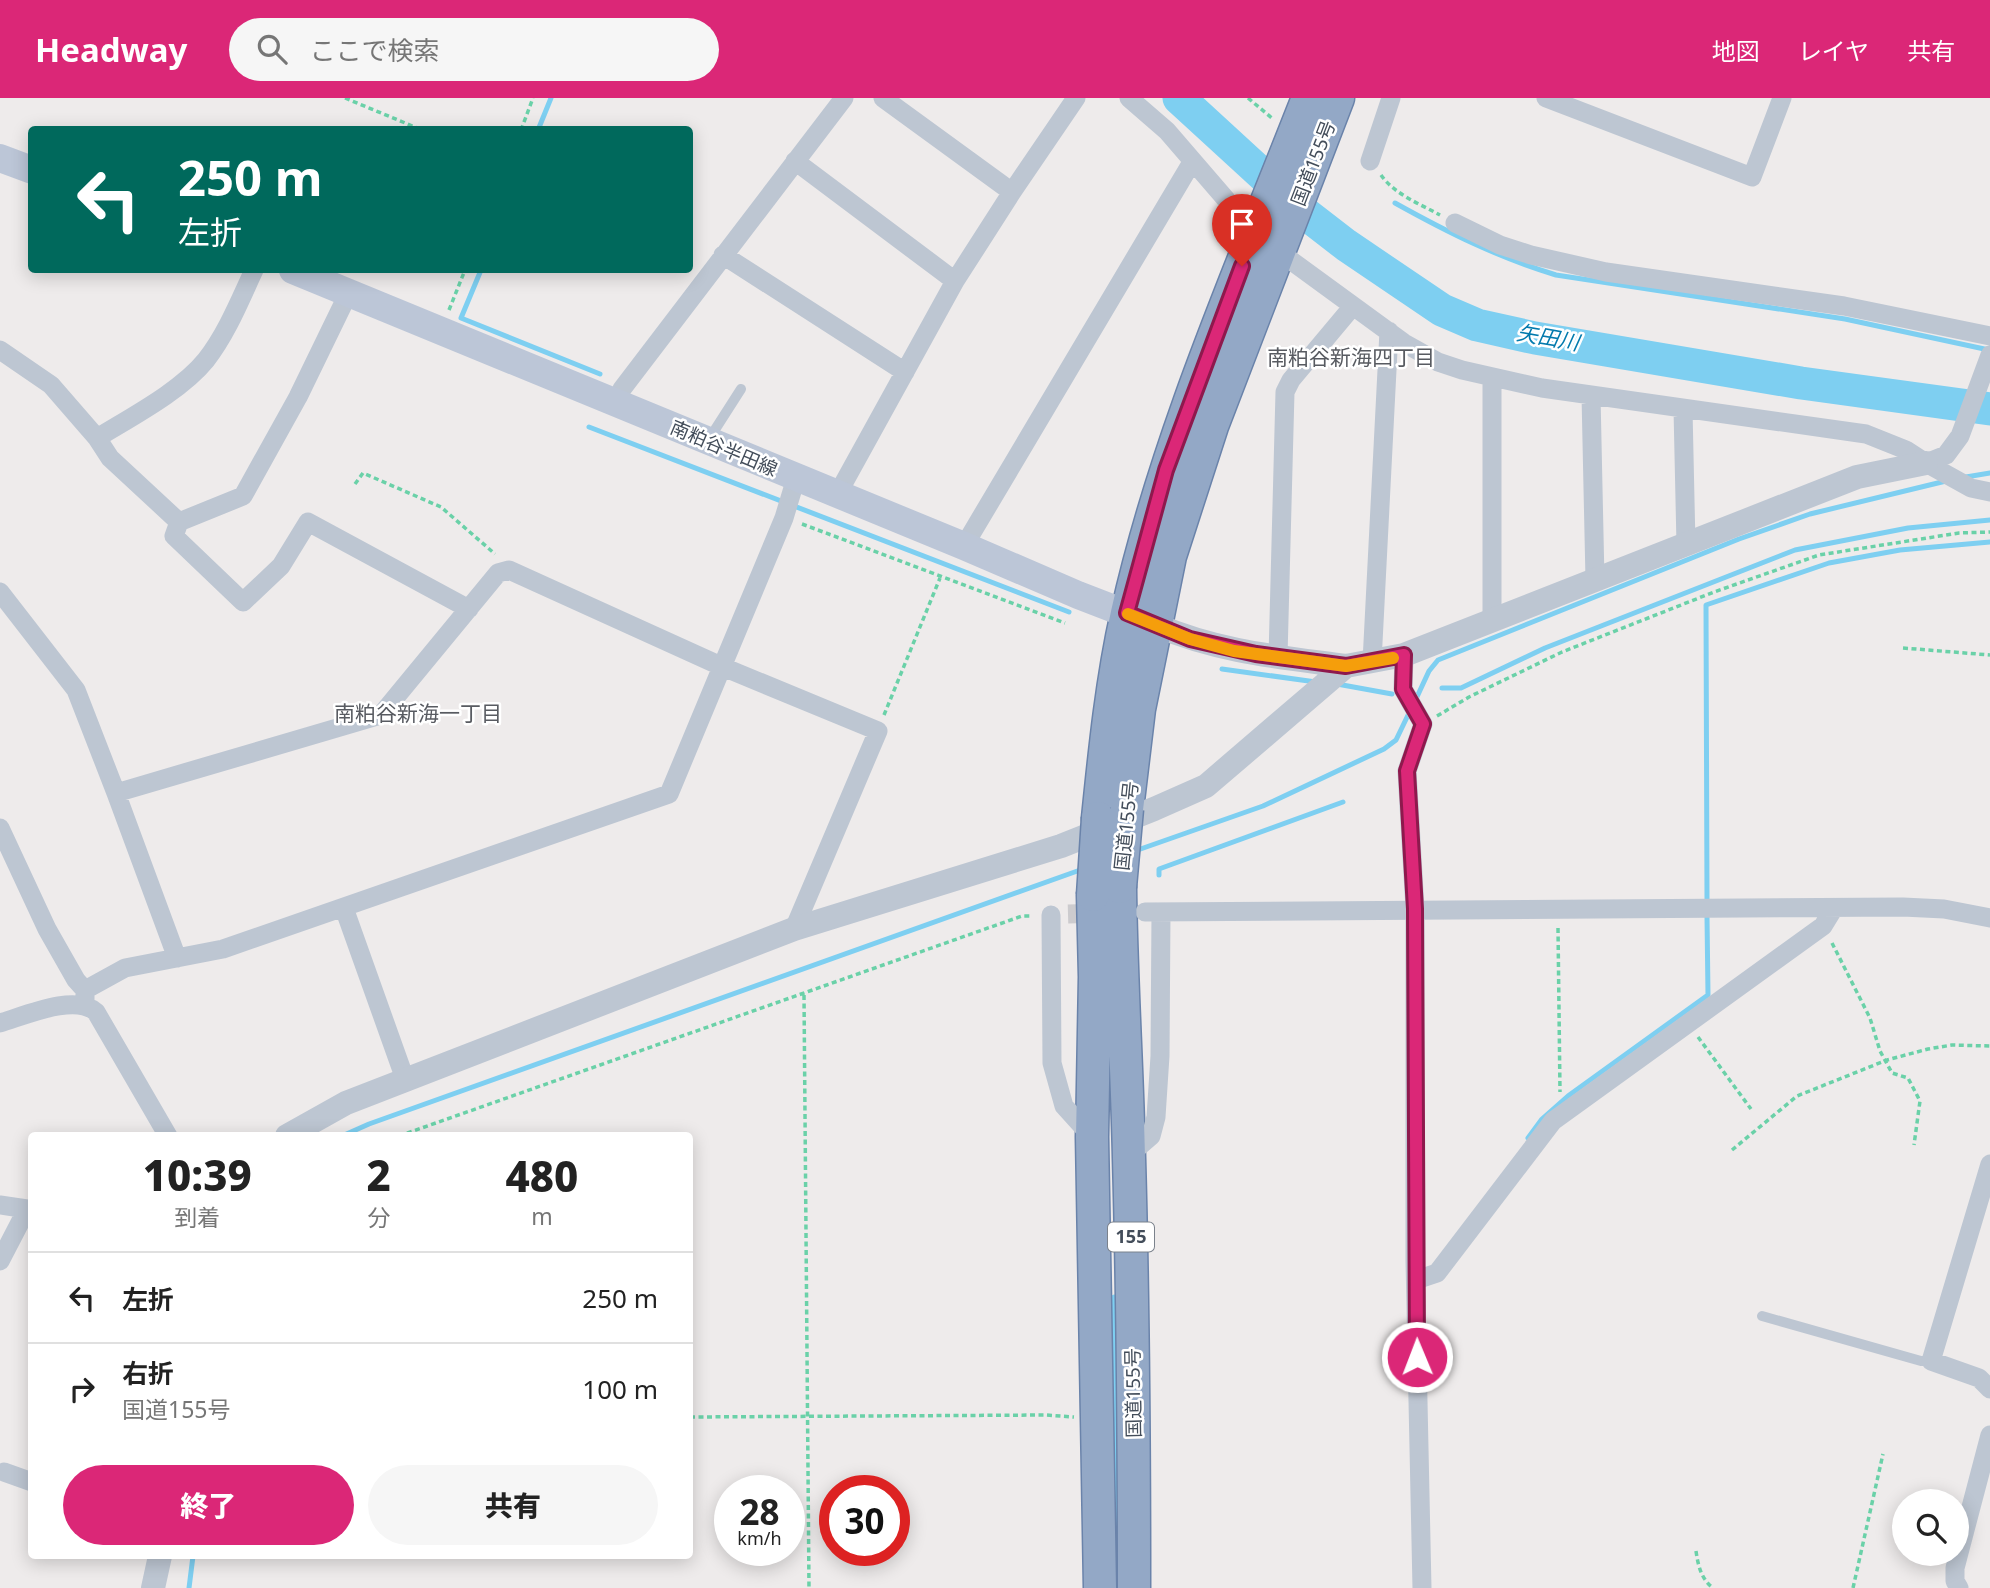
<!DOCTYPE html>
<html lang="ja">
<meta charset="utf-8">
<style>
body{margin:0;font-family:"Noto Sans","Noto Sans JP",sans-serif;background:#f6f6f6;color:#222;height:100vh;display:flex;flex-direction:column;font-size:26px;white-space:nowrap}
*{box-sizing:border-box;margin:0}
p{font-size:23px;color:#767676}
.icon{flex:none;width:38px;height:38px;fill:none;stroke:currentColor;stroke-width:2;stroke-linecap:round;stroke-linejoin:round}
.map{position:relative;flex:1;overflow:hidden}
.details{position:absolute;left:28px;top:1034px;width:665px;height:427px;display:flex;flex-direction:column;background:#fff;border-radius:7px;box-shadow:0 4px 18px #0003}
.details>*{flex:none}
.guide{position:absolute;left:28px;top:28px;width:665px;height:147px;border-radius:7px;box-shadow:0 4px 18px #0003;background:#00695c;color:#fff;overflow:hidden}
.fabs{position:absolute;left:1892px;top:1391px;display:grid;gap:14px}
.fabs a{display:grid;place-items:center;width:77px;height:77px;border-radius:50%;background:#fff;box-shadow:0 4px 18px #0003;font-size:35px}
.speed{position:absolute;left:714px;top:1377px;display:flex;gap:14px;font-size:35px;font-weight:700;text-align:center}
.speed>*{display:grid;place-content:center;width:91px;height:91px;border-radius:50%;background:#fff;box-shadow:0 4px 18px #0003;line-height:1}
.speed small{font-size:18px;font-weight:400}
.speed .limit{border:10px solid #d22;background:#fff;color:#111}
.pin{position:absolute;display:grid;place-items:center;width:60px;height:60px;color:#fff;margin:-72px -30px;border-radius:50% 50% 50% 0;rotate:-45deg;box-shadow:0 0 7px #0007}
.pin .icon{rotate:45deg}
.me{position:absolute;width:77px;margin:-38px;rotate:359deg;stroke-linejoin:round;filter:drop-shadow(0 0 5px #0008)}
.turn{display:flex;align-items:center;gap:24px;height:147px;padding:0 35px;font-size:32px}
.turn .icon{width:91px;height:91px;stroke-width:2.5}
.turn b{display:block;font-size:49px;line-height:60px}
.eta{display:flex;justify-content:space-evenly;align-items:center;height:119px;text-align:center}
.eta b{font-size:42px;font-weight:800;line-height:49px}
.primary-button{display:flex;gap:14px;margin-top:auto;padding:14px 35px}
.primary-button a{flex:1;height:80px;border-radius:42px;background:#db2777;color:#fff;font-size:28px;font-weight:800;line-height:80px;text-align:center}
.primary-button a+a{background:#f6f6f6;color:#222}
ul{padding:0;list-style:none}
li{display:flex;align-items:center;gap:21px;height:91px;padding:0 35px;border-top:2px solid #e0e0e0}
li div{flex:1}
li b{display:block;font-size:26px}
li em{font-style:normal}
header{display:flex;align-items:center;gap:42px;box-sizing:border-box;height:98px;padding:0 35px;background:#db2777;color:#fff}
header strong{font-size:33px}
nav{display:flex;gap:38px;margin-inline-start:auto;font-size:24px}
.search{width:490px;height:63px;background:#f6f6f6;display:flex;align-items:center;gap:18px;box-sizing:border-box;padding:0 24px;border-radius:38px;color:#767676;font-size:26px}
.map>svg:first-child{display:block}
</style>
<header>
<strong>Headway</strong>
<div class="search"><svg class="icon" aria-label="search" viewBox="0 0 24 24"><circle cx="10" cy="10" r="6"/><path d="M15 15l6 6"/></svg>ここで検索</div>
<nav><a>地図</a><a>レイヤ</a><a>共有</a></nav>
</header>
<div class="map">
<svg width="1990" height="1490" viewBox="0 0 1990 1490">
<rect width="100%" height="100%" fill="#eeebeb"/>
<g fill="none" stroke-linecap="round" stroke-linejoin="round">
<path stroke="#7ecff1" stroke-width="5" d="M538,32l13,-32
M1395,105c54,30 102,54 161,72l289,44 144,31
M481,172l-20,48 139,56
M589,329l480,185
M1966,379l24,-4
M1222,571l94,13
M1337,586l55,10
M1442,590h19l84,-40 250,-98 113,-22 82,-8
M1416,601l13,-28 9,-11 301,-121 71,-25 136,-33
M1132,754l131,-46 121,-57 12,-9 14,-29
M1159,777v-6l184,-67
M1707,802l-1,-295 123,-42 71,-13 90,-8
M342,1038l27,-12 714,-255
M1528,1040l14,-19 26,-23 140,-101 -1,-78
M1114,1199l2,291
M189,1490l4,-32"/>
<path stroke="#7ecff1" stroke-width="33" d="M1179,0l123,113 44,34 96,65 35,15 58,13 266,45 189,26"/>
<path stroke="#cccbce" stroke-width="19" stroke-dasharray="19 10" stroke-linecap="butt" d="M1068,816l34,-1"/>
<g stroke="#6a83aa" stroke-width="35">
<path id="trunk" d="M1127,711l12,-100 31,-153 42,-130 126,-328
M1098,720c7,-69 14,-138 29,-205 40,-178 115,-346 181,-515
M1120,789c1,91 7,180 9,271 4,143 5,287 5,430
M1093,797l2,82 -3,160 8,451"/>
</g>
<path stroke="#6ad1a8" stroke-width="3.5" stroke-dasharray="5 3.5" stroke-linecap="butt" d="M345,0l77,32
M1248,0l25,21
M521,32l12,-32
M1381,77c13,19 39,29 59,40
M449,212l16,-40
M355,386l8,-11 78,34 54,47
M802,426l263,99
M1903,550l87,7
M884,617l56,-137
M1437,618l32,-19 93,-45 152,-60 105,-37 140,-22 31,-1
M1558,830l2,164
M1832,845l38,75 10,33 12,22 16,5 12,23 -6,44
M804,897l5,593
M1698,939l53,72
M399,1038l623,-220h10
M1732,1052l65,-54 90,-36 41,-11 24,-4 38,1
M690,1319l356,-2 28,2
M1696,1453c2,14 5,28 17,37
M1853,1490l30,-134"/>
<path stroke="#bdc6d2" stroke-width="10" d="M709,341l32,-50
M1762,1218l159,45h10"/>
<path stroke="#bdc6d2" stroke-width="19" d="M883,0l129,94
M1129,0l38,33 75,87 36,33 126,92 34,19 24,8 80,18 324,46 40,16 20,13
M1546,0l206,79 30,-79
M795,63l160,120
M1370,63l21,-63
M1455,125l45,22 31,10 75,17 238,34 146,30
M723,157l182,117
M0,252l51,35 46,53c34,-21 84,-47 109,-78 21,-27 34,-60 48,-90
M1990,257l-30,81 -14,19 -20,8 45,25 19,4
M1492,280v243
M1591,297l4,185
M616,305l6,-14 222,-291
M1683,311l3,136
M97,340l13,20 69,64 64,-26 55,-99 51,-105
M837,397l118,-214 57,-89 64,-94
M179,424l-5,14 69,66 38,-36 27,-44 161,87
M964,448l228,-384
M0,494l76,98 40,103 61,165
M1404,557l-1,34 20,35 -16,47 8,138v352l7,327
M1278,559l7,-265 6,-12 62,-74
M1372,564l17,-331
M116,695l265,-78 117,-142 11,-3 214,97 155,64 -84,198
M0,730l47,101 29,51 9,10v11
M344,810l61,171
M1145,814l758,-5 41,2 46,9
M1051,817l1,148 12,43 28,31
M85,892l40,-22 98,-19 446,-155 115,-276 12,-40
M0,925c24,-7 75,-30 96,-11l72,124
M1129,1057l22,-19 5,-19 4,-61 1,-144
M1990,1066l-59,197 48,17 11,11
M0,1107l27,4
M0,1163l27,-52 5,2
M1416,1182l21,-7 116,-152 270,-195 11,-18
M4,1374l28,10
M1959,1490l-4,-7v-13l35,-133"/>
<path stroke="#bdc6d2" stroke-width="24" d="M1156,527c63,27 123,32 190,41
M287,1038l59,-33 448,-174 267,-83 93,-37 52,-23 140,-120 58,-11 453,-178 69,-14
M153,1490l7,-32"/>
<path stroke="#bcc6d7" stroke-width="28" d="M0,60l32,12
M293,172l671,276 114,49 70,27"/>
<use href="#trunk" stroke="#93a8c6" stroke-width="32"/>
<g stroke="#6a83aa" stroke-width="35" stroke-linecap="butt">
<path id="trunk-bridge" d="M1120,789l7,-78
M1093,797l5,-77"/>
</g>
<use href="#trunk-bridge" stroke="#93a8c6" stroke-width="32"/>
</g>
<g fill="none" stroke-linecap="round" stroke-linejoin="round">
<g stroke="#8e194d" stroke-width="18">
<path id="route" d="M1242,168l-76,204 -39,143 63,26 66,15 90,12 58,-11 -1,34 20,35 -16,47 8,138 2,448"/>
</g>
<use href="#route" stroke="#db2777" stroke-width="12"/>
<path stroke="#f59e0b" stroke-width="12" d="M1128,516l62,25 44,12 112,15 47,-8"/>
</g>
<g text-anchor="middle" stroke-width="5" stroke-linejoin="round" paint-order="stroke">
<rect fill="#fff" stroke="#7b828c" stroke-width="2" x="1108" y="1124.5" width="46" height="29" rx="5"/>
<g font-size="18" font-weight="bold" fill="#434d5a">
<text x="1131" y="1145">155</text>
</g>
<g font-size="19" fill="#434d5a" stroke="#fff">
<text transform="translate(1313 65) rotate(-69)" y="7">国道155号</text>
<text transform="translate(724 350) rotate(23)" y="7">南粕谷半田線</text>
<text transform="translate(1126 728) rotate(-84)" y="7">国道155号</text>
<text transform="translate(1133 1295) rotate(-91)" y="7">国道155号</text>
</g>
<g font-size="21" font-style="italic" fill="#027aad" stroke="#fff">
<text transform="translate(1548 240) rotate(10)" y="7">矢田川</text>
</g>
<g font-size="21" fill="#585b61" stroke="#fff">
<text x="1351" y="267">南粕谷新海四丁目</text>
<text x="418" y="623">南粕谷新海一丁目</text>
</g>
</g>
</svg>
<div class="fabs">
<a><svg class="icon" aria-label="search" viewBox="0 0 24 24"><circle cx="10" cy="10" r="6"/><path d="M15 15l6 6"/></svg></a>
</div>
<div class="speed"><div>28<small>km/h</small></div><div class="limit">30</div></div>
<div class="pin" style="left:1242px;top:168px;background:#d93025"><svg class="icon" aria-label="arrive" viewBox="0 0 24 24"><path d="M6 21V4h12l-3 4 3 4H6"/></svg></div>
<svg class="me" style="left:1417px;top:1259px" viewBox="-20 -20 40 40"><circle r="17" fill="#db2777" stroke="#fff" stroke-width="3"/><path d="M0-11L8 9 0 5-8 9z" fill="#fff"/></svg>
<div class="guide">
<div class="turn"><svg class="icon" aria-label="left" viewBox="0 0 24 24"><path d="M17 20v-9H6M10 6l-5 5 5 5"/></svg><div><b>250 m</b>左折</div></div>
</div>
<section class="details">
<div class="eta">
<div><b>10:39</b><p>到着</p></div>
<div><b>2</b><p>分</p></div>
<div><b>480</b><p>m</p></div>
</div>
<ul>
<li><svg class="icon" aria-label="left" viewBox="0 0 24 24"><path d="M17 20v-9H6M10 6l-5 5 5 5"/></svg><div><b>左折</b></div><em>250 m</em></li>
<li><svg class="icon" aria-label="right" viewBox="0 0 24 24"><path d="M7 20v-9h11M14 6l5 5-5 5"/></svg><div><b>右折</b><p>国道155号</p></div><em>100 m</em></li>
</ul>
<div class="primary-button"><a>終了</a><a>共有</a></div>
</section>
</div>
